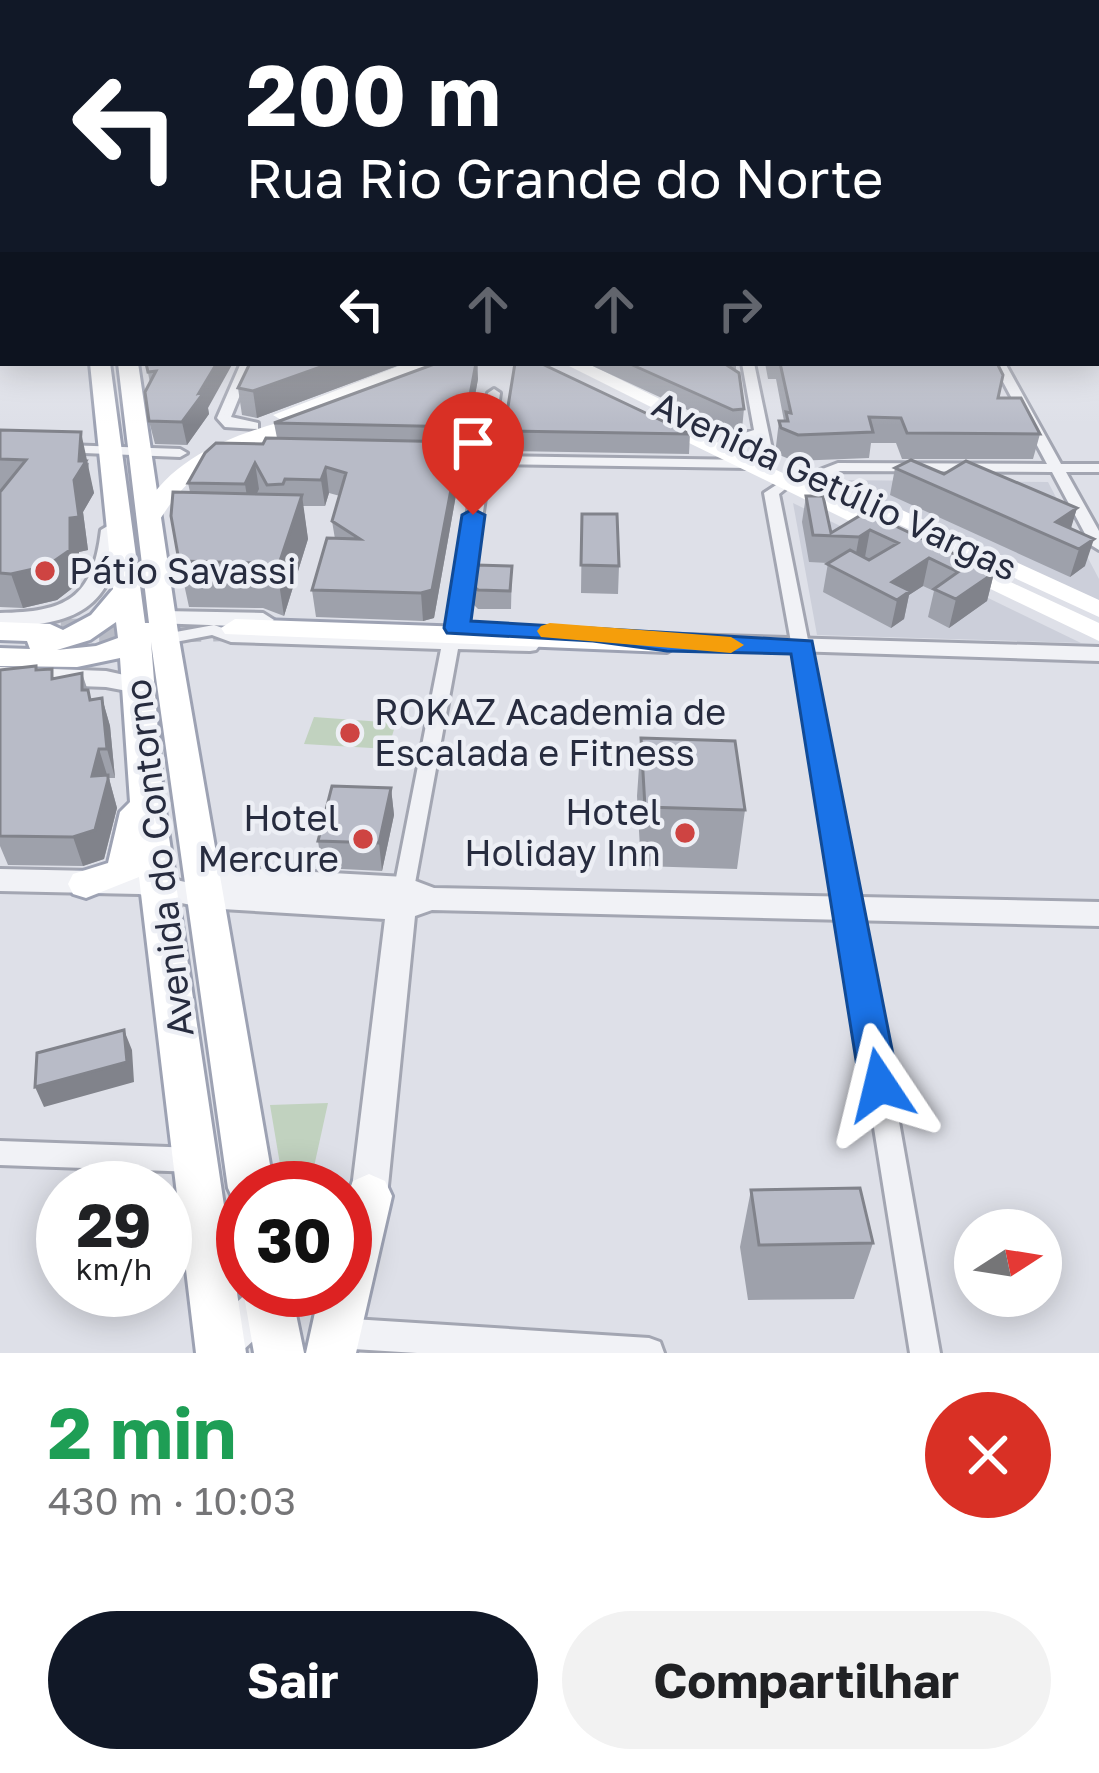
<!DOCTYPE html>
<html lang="pt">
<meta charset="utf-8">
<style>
body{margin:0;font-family:"Golos Text",sans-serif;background:#f2f2f2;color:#202124;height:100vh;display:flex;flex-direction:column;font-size:45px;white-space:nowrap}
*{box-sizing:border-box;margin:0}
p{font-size:39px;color:#757577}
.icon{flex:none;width:66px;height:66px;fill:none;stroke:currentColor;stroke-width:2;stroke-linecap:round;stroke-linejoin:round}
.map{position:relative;height:1353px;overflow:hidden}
.side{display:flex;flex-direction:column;background:#fff;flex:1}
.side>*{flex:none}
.hud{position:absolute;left:0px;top:0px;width:1101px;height:366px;box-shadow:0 6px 30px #0003;background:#111827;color:#fff;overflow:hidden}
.needle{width:78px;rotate:78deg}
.controls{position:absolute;left:954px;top:1209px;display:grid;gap:24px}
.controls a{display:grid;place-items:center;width:108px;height:108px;border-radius:50%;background:#fff;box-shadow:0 6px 30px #0003;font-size:60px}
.speed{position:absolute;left:36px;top:1161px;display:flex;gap:24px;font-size:60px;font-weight:700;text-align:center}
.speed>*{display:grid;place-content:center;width:156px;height:156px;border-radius:50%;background:#fff;box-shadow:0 6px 30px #0003;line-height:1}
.speed small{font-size:30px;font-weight:400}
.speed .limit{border:18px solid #d22;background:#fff;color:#111}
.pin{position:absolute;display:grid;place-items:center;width:102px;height:102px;color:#fff;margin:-123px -51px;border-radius:50% 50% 50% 0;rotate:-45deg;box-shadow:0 0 12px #0007}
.pin .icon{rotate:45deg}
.me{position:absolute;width:132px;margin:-66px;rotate:350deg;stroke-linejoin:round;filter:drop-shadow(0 0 9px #0008)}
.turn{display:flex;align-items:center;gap:42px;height:252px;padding:0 48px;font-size:54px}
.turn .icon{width:156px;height:156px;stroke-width:2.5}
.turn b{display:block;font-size:84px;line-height:102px}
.lanes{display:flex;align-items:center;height:114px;padding:0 48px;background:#0003;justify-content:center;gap:60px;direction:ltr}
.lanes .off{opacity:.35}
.round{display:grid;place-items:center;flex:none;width:126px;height:126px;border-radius:63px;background:#f2f2f2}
.headline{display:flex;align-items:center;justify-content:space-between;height:204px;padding:0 48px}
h1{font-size:72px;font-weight:700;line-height:90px;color:#1e9e55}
.button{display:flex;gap:24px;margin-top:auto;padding:24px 48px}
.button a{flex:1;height:138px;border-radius:72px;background:#111827;color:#fff;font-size:48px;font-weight:700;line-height:138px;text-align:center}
.button a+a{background:#f2f2f2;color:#202124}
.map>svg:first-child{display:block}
</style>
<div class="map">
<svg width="1099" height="1353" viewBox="0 0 1099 1353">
<rect width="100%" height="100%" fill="#dee0e8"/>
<path fill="#cccfda" d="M835,480l213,2 51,97v26z
M793,503l288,140 -264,-8z"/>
<path fill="#c1d2bf" d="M314,717l82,6 -8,26 -84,-5z
M328,1103l-18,82 -26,3 -14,-83z"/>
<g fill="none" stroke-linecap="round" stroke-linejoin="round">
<path stroke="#b9bcc6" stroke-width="26" stroke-dasharray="26 12" stroke-linecap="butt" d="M61,632l168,-4"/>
<g stroke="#a3a6b2" stroke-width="6">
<path id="minor" d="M0,286h3v6h-3z
M0,329h3v8h-3z
M1098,346h1v8h-1z
M241,363h12l-22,54 27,6v6l-33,-2 -8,-9z
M742,363h12l19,91 -2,3h-10l-5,-19 -23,5 -7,-4 28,-9z
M993,363h12l56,101h38v8h-33l33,59v19l-8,-5 -39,-73 -212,-1 -8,4 -4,8 -5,1 -7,-4 4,-10 18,-7 209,1z
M494,389l6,4 -9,63 258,4 7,4 -7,4 -259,-4 -24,164 -3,4h-12l-3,-4 28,-164 -39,-1 -7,-4 7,-4h40l11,-62z
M65,445l115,4 7,4 -7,4 -120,-5v-6z
M787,478l7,4 -15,12 80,402 81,457h-30l-73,-457 -73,-403z
M214,625l20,7 302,10 3,4 -3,4 -6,1 -72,-2 -45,245 -8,2 -8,-2 -3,-6 47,-239 -210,-7 -19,-7 -47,9 -9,-5 9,-5z
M0,1141l196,7 9,3 4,9 -4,9 -9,3 -196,-7z
M337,1318l312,20 11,4 4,11h-247l-80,-5 -10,-5 -5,-10 5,-10z"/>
</g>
<g stroke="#a3a6b2" stroke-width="6">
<path id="tertiary" d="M0,239h3v8h-3z
M1098,254h1v8h-1z
M111,524l10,6c-7,80 -47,95 -121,97v-14c66,-1 93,-14 101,-83z
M163,611l100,2 11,7 -11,7 -108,-4 -3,-5 3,-5z
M651,634l448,13v14l-456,-15 -4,-5z
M0,667l106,4 41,9 3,5 -12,8 -32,-6 -106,-4z
M201,866l204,11 29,11 665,14v24l-667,-16 -17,6 -28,280c-8,19 -23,35 -42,43v-44l7,-7 33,-269 -180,-11 -66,-14 -139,-3v-22l139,3 51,11 -3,-6 4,-8z
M250,1290h47l-5,14 -52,49h-37l-3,-8 6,-14z"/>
</g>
<g stroke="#9da2b3" stroke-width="6">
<path id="primary" d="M90,363h20l35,260h4l-31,-260h20l41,276 95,549h-31v18l-8,-3 -7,-15 -77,-546 12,155 83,556h-50l-57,-476 -53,21 -13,-4 -5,-10 5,-10 35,-11 12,-51 10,-10 -10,-144 -43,9 -77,-1v-18l30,1 -3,-8 -27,-1v-18l50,2 13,6 28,-15 22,-26zM116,622l2,16 -22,8 -39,4 33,-10z
M235,619l432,15 15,9 -15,9 -442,-18 -4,-6z
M369,1174l16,7 7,15 -36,157h-50l14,-63h25v-89l8,-20z
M243,1290h48l13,63h-50z"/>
</g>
<use href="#minor" fill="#f1f2f6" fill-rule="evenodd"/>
<use href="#tertiary" fill="#f1f2f6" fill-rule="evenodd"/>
<path fill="#fff" fill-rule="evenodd" d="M407,363h27l-144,56 -7,2 -10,-6z
M563,363h24l105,52 -10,6 -7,-2z
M657,414l243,114 4,5 -12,7 -8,-2 -234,-114 -3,-4z
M306,415l10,6 -3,4c-74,26 -113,28 -156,99h-16l-3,-5c32,-66 101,-86 168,-104z
M869,495l230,105v17l-238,-110 -3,-5z
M959,558l140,65v18l-148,-71 -4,-5z"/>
<use href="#primary" fill="#fff" fill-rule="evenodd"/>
</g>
<path fill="#9ea1ab" d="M146,363l62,45 1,6 -22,31 -32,-1 -6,-23 1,-38z
M250,363h155l-148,55 -15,-3 -4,-27z
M437,363h41v16l-13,71h-4v17l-27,151 -11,3 -107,-4 -4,-27 23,-51 -3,-18 8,-25 -11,-3 -4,13h-22l5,33 -24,77 -21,-8 -74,-1 -10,-46 11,-69 -2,-9 89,-45 -3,-15z
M586,363h150v7l8,39 -2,20 -11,1z
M765,363h232l1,35 42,36 -7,25h-131l-6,-16h-25l-2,15 -75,3 -17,-7 -1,-8 3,-25h5l-8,-42h-8z
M0,430l89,33 -1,8 6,22 -11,19 5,38 -9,2v31l-22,17 -34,8 -23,-1z
M504,431l186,3 -1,20 -184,-3z
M895,468l49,6 133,34 -7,21 15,37 -15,11 -180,-82z
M806,496l25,37 35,-21 128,61 -7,28 -38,27 -21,-11 6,-26 -11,-5 -14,9 -5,24 -13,9 -68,-36 5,-29 -19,-1 -7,-40z
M582,514l37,52 -1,28 -37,-1z
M512,566l-1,43h-33l-4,-4 -1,-19z
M0,670h37l17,8 28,-5 9,27 11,-2 8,28 5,52h-6l8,30 -13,51 -21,7 -75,-1 -8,-19z
M641,738l104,72 -8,59 -96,-3 -4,-70z
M391,788l3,27 -12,56 -60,-3 -4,-27z
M751,1190l122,53 -19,56 -106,1 -8,-53z"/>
<path fill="#81838b" d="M217,363h16l-25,45 1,6 -22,31 -5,-23z
M332,363h73l-148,55 -4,-27z
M476,363l2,16 -13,71 -1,-23z
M81,432l13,61 -11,19 5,38 -9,2v31l-22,17 -34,8 -12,-34 59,-56 4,-38 5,-19z
M460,442l1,25 -27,151 -11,3 -2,-28z
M255,463l4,26 -10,21 -4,-26z
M326,467l3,26 -4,13 -4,-26z
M302,495l6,44 -24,77 -7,-46z
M1077,508l-8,27 -13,-13z
M870,530l-5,27 -11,7 5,-27z
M1094,539l-9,27 -15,11 9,-28z
M929,558l-6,28 -14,9 -5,24 -13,9 6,-28 -5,-18z
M994,573l-7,28 -38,27 7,-29z
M102,698l8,28 5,52 -8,-29z
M99,749l9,29 -16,-2z
M108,775l9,33 -13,51 -21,7 -10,-29z
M391,788l3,27 -12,56 -3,-28z
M124,1030l8,20 2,32 -90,25 -9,-20z"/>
<path fill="#b8bbc7" stroke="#81838b" stroke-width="3" d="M146,363h71l-18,30 6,-2 -23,31 -33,-1 -4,-29 11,-21 -8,1z
M250,363h82l-79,28 -15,-3z
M437,363h39l-12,64 -190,-4z
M515,363h25l150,71 -186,-3z
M628,363h99l-2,1 14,9 5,36 -11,1z
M780,363h217l6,12 -5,23h23l19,36 -133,-1 -6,-15 -32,-1 4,15 -75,3 -17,-7 -2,-7h9l-2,-9 5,1z
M0,430l81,2 -2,29h7l-12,19 5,37 -9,1v32l-23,16 -36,8 -11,-1v-81l26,-32 -26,-1z
M266,438l194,4 -28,148 -11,3 -109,-3 15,-52 33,1 -28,-18 14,-48 -20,-6 -5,13 -36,-1 -2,5 -16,1 -12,-22 -10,21 -57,-1 17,-30 11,-10 47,1z
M911,460l33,14 22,-13 111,47 -21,14 38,17 -15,10 -184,-81z
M173,492l129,3 -25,75 -22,-7 -76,-2 -8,-45z
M806,496h17l8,37 35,-21 128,61 -38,26 -22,-10 24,-17 -29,-14 -37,24 18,9 -13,9 -70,-36 23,-14 19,10 29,-17 -28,-13 -11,7 -46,-2z
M582,514h35l2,52 -38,-1z
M476,565l36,1 -2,25 -32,-1 -5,-4z
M36,666v4l16,-1v10l30,-6v17h6l2,10 12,-2 5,51h-8l-7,27 16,-1v5l-13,50 -22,7 -73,-1v-166z
M641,738l94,3 10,69 -100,-3z
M332,786l59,2 -12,55 -61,-2z
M124,1030l3,32 -92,25 2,-34z
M860,1188l13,55 -114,2 -8,-55z"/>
<linearGradient id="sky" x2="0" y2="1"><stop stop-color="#88afdb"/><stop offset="0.55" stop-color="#f0f1f5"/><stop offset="1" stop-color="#f0f1f5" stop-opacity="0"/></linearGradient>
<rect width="1099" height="425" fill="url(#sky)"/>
<path fill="#1a73e8" stroke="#114b97" stroke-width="3" d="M473,509l12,6 -14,106 341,20 87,444 -6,12 -13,5 -14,-5 -6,-12 -69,-431 -124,-3 -74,-10 -146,-8 -3,-5 18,-113z"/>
<path fill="#f59e0b" d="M550,623l181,14 13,8 -13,8 -190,-16 -4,-6 4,-5z"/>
<g fill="#ce4442" stroke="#edeff5" stroke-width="4.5">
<circle cx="45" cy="571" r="12"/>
<circle cx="350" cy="733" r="12"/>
<circle cx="685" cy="833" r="12"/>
<circle cx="363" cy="839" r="12"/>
</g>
<g text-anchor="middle" stroke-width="9" stroke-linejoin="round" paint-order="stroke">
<g font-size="36" fill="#272c3f" stroke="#edeff5">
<text transform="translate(835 486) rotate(25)" y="13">Avenida Getúlio Vargas</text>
<text transform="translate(159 858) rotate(-97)" y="13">Avenida do Contorno</text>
</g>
<g font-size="36" fill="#272c3f" stroke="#edeff5" text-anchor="start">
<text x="69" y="584">Pátio Savassi</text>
<text x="374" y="725">ROKAZ Academia de<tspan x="374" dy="41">Escalada e Fitness</tspan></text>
<text x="661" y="825" text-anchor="end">Hotel<tspan x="661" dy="41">Holiday Inn</tspan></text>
<text x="339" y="831" text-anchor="end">Hotel<tspan x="339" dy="41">Mercure</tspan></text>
</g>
</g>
</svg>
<div class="controls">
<a><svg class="needle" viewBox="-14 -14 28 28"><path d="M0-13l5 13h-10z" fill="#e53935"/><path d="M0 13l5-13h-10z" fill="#757577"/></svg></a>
</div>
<div class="speed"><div>29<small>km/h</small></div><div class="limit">30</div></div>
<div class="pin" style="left:473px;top:515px;background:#d93025"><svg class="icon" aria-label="arrive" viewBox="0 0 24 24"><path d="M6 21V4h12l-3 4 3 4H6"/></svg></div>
<svg class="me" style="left:880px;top:1085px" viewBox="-20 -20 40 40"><path d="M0-17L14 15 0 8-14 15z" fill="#1a73e8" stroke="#fff" stroke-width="4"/></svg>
<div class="hud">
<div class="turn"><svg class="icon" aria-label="left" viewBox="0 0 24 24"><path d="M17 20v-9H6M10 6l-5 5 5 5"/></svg><div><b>200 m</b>Rua Rio Grande do Norte</div></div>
<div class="lanes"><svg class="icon" aria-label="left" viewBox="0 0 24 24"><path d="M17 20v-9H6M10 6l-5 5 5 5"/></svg><svg class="icon off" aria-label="ahead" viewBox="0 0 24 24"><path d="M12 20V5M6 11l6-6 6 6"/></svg><svg class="icon off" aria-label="ahead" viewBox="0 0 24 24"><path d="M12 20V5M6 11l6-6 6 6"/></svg><svg class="icon off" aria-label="right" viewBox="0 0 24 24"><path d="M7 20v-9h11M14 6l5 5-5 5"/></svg></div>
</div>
</div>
<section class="side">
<div class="headline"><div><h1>2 min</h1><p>430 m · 10:03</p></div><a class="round" style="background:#d93025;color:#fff"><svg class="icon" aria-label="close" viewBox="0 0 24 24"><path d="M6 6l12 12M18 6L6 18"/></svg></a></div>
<div class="button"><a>Sair</a><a>Compartilhar</a></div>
</section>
